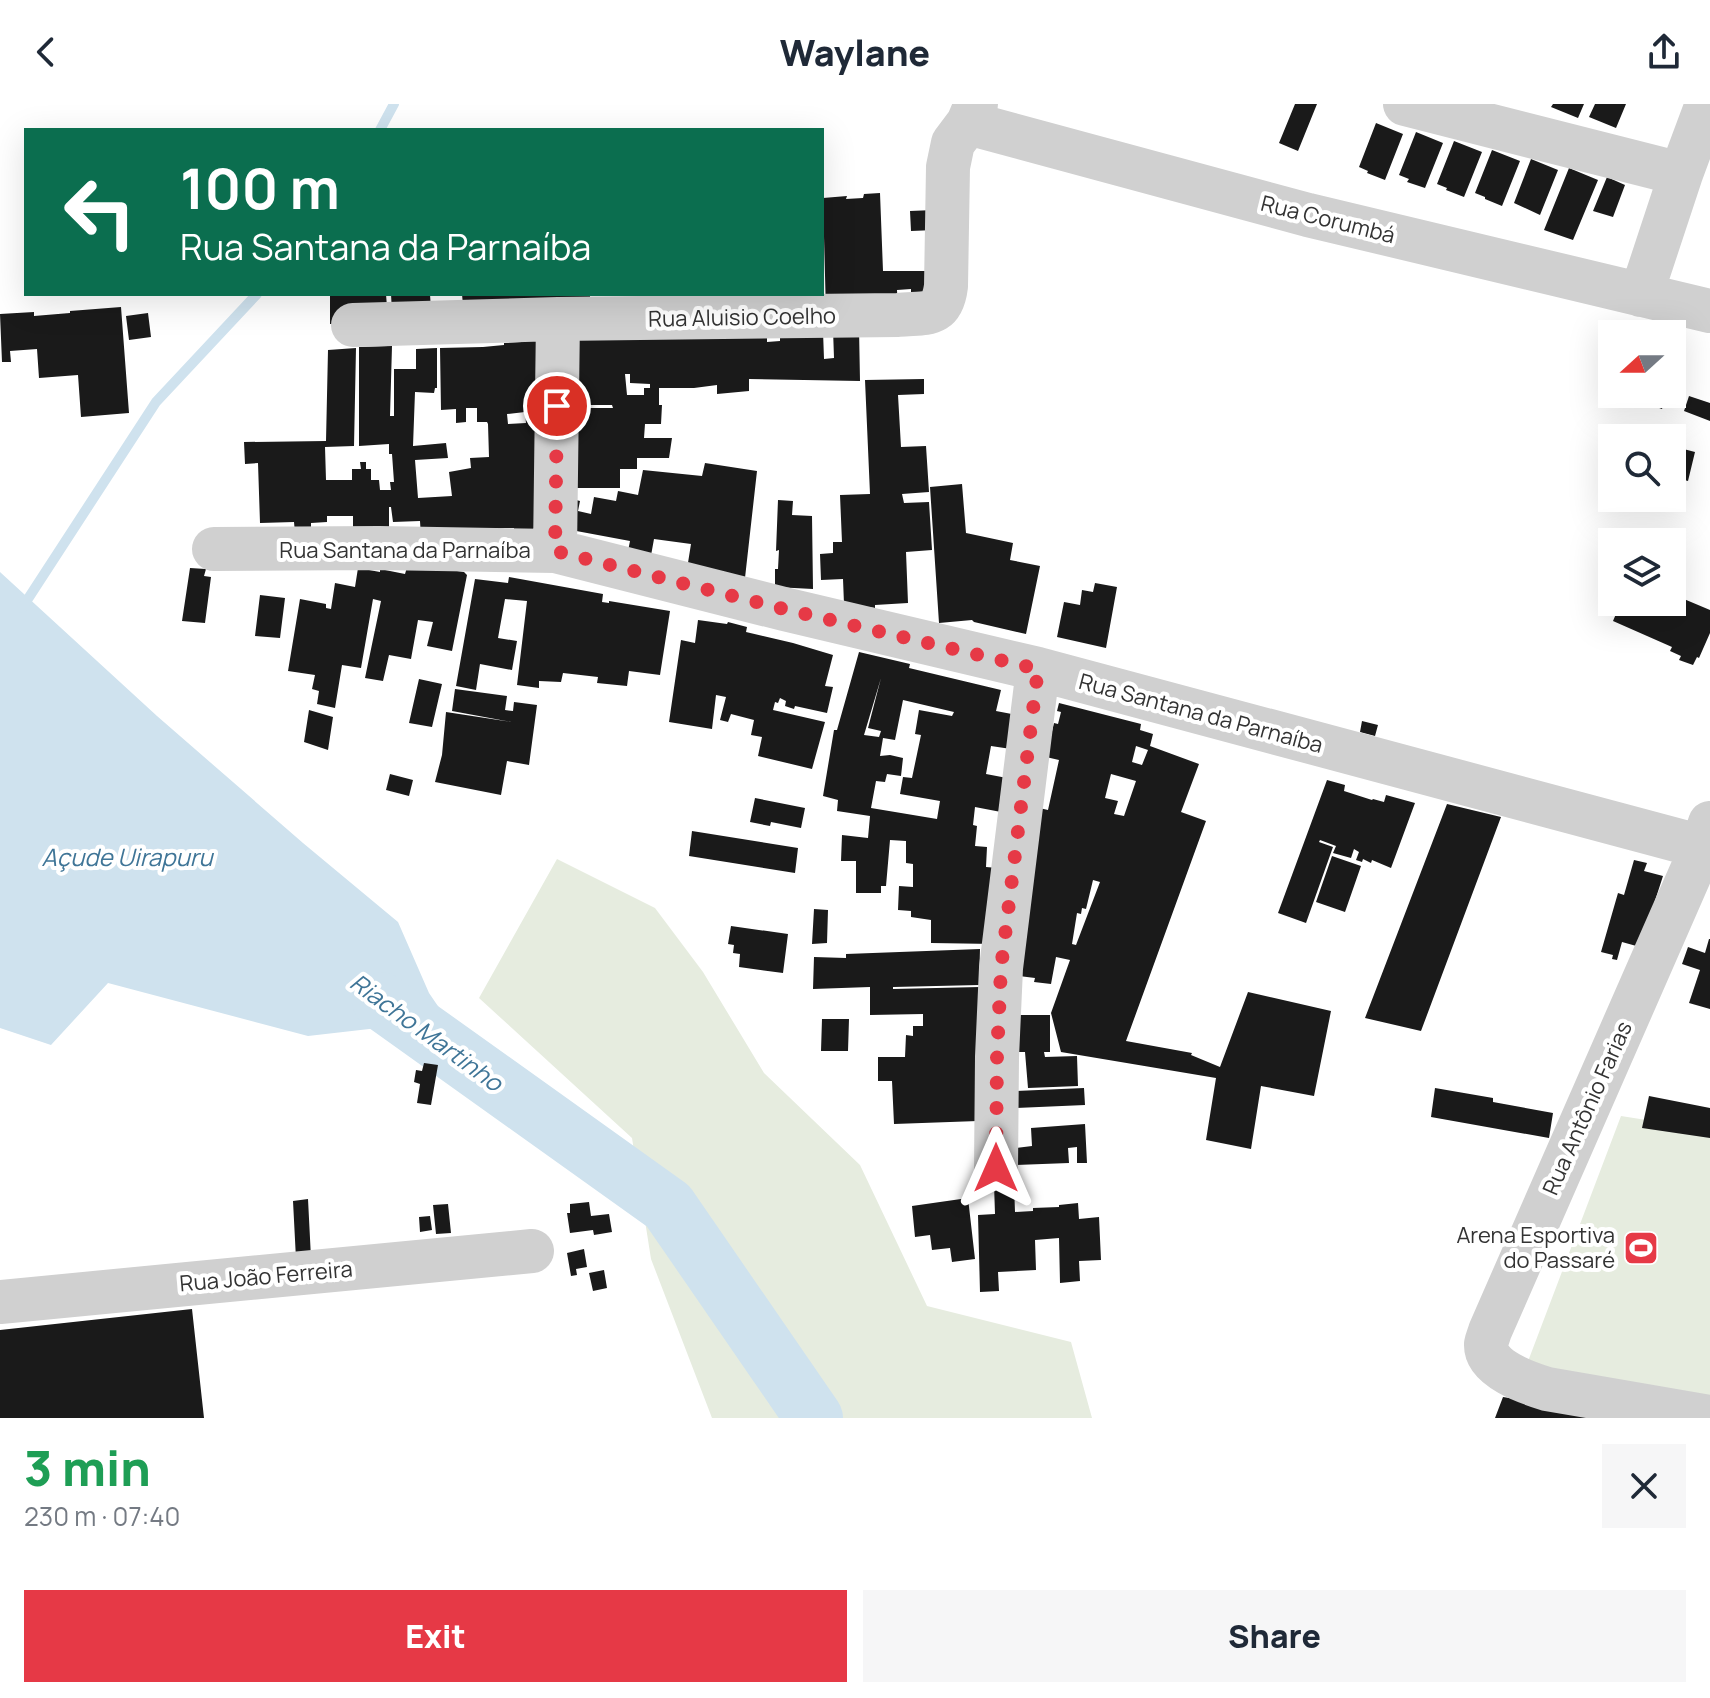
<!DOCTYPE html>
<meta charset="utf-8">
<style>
body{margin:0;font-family:Manrope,sans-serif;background:#f6f6f7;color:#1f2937;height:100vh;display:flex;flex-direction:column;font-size:30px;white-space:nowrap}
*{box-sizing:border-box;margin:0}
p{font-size:26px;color:#747a83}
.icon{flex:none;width:44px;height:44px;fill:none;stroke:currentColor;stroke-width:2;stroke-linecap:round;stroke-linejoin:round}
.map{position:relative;height:1314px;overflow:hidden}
.panel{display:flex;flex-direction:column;background:#fff;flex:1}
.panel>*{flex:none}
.banner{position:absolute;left:24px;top:24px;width:800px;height:168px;border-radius:0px;box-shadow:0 8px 32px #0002;background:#0b6e4f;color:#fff;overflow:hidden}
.needle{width:52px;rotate:249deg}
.tools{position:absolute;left:1598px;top:216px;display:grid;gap:16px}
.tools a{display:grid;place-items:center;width:88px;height:88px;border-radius:0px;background:#fff;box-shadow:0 8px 32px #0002;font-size:40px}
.pin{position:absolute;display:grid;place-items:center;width:68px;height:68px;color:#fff;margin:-34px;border:4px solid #fff;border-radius:50%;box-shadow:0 2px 8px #0007}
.me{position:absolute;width:88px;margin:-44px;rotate:0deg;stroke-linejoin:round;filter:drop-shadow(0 0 6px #0008)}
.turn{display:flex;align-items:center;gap:28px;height:168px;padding:0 24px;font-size:36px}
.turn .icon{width:104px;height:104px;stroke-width:2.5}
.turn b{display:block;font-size:56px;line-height:68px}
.round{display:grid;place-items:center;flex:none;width:84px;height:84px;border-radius:0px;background:#f6f6f7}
.head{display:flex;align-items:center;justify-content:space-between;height:136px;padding:0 24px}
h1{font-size:48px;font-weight:800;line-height:60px;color:#1e9e55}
.button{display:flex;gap:16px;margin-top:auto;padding:16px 24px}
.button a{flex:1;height:92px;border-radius:0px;background:#e63946;color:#fff;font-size:32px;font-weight:800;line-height:92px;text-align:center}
.button a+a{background:#f6f6f7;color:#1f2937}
header{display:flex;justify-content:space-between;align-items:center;height:104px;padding:0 24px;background:#fff;font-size:36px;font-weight:800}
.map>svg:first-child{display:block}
</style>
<header><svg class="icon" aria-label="back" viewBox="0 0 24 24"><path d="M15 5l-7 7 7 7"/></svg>Waylane<svg class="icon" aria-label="share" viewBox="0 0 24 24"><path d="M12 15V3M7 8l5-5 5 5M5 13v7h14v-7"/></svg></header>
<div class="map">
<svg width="1710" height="1314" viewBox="0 0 1710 1314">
<rect width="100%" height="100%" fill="#fff"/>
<path fill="#e6ecdf" d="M557,755l98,49 48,64 61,101 96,92 67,141 144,36 21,76h-380l-61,-159 -19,-121 -153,-140z
M1621,1012l89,14v268l-183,-34z"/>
<path fill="#cfe2ee" d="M0,468l157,144 146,127 95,79 31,71 43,63 -94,-28 -70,8 -200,-53 -57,62 -51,-17z"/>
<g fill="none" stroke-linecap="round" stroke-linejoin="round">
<path stroke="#cfe2ee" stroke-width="10" d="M380,26l14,-26
M22,504l134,-206 101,-108"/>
<path stroke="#cfe2ee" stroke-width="58" d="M381,897l287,205 146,212"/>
</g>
<path fill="#1a1a1a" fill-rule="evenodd" d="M1295,0h22l-19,47 -19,-8z
M1553,0h31l-6,14 -27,-11z
M1595,0h31l-10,24 -27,-11z
M1376,19l27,11 -18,46 -18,-7 1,-2 -9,-4z
M1416,28l27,11 -18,45 -18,-6 2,-3 -10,-4z
M1454,37l28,11 -18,45 -18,-7 1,-2 -10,-4z
M1492,46l28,11 -18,45 -17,-7v-2l-10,-4z
M1531,55l27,11 -18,45 -26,-12z
M1569,64l29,12 -25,60 -29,-10z
M1607,73l18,8 -12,32 -20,-6z
M880,89l3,78h51v19l-23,19v-20l-14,1 1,20 -72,3 -3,-115 24,-2 -1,3 17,-1 1,-4z
M934,106l1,20 -24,1 -1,-20z
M330,190h56l1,13 -28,17h-29z
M391,190h39l1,16 -39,2z
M462,190h128v19l-126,4z
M121,203l8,106 -48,4 -3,-42 -39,3 -2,-29 -27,2 1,11h-9l-2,-48 34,-2v4l36,-3v-2z
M148,209l3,24 -22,3 -3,-24z
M859,224l1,53 -111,-2v12l-32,3v-9l-23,3h-35v17h3l-1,19h-16l-1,14h28l-3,20h-32v11h-17v19h-50l1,-80h42l-1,-3h-43l5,-65 193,-9v11l13,-1v-11l43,1 1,28 10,-1 -1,-29zM625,270h5v9l20,1v4h-6v7h-17z
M544,234l-4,198 -26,-1v-7h-9l-84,9 -1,-16 -27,1 -2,-15h-2v28l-36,3v-22h-26v6l-16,1v10h-16l-1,-11 -34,1 -2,-60 -13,1 -1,-22 82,-1 2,-91 28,-2 -2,98 -29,1 1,33h26v-11h9l-1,-7h6v7h5v11h8l1,10h11l-1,-8h4l-2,-28h-3v-10l-30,2v-99l33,-1 -2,70h4v-47h22v-20l21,-1v40h-2l-1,5 -19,-1 -2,54 33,-3 2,15 -33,2 3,38 34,-2 -3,-24 22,-4 -1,-10 19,-1 -1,-33 -1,-2h-10v-14h-11v14l-10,1v-14l-15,1 -1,-62 43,-1 21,-2v-2l18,-1v-2zM525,308l1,11 -18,1 -1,-10z
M1612,242v42l-14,-4z
M1672,244l10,3 -10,28z
M924,275v15l-26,1 3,52 25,-1 3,46 -27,2 2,9 25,-1 3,48 -26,2 2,51 -33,2v3l-31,-4 -1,-25 -22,1 -1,-26 13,-1v-11h9l-2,-47 30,-1 -5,-114z
M1631,290h36l-5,15 -25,-9 1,-3z
M1689,292l21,7v18l-26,-10z
M1672,342l23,6 -7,29 -16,-4z
M705,359l52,8 -12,107 -58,-9 4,-25 -37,-5 -4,22 -23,-5 3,-15 -59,-11 1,-31 8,2 -2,10 13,3 3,-17 22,4 2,-10 20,4 5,-25 59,6z
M962,380l4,49 47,10 -3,17 30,6 -14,68 -52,-12 -2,-2 -33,3 -9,-136z
M778,396l15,1 -1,14 20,1 1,73 -38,-2v-18h3l1,-19 -3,1z
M408,460l56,8 3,3 -15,76 -25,-5 6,-24 -15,-2 -7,39 -22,-4 -6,26 -18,-3 16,-77 -8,-2 -12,69 -19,-3 -7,43 -18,-4 2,-13 -7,-2 3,-14 -27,-4 12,-72 26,5v4l5,1 4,-26 20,4 3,-19 22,4v-3l25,5z
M190,464l16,1 -2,7 7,1 -6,46 -23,-2z
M509,473l94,17 -1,8 7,1v-2l61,10 -10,64 -31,-4 -2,15 -30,-3 1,-6 -35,-4 -2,9 -22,-1v7l-22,-3 10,-84 -22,-2 -7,39 19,3 -5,29 -32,-6 -4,26 -20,-4 19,-107 33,4z
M1095,479l22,4 -11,61 -49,-11 7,-35 16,3 2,-15 11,2z
M1672,490l38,16v23l-11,25 -2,-1 -4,8 -14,-5 2,-4 -11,-5 2,-4 -59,-26 8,-19h51z
M260,491l25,3 -5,40 -25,-2z
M698,516l29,4 1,-2 19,5 -1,5 47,11 40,12 -8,31 8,1 -6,26 -32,-7 -1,3 -9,-3 1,-5 -6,-3 -2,5 -3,-1 -2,8 52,12 -13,47 -54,-13 4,-19 -11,-2 3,-15 -23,-6 -3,8 -8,-2 6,-23 -10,-2 -4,34 -43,-7 12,-82 14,3z
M859,548l51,12 -1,4 92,22 -5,21 21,4 -6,34 -20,-3 -5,28 21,4 -6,34 -26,-5 -2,18 4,1 -2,20 12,1 -1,20 12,1 -3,76 -64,-1v-23l-20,-3v-6l-13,-1 1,-24 14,1v-23l-7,-1v-22l-16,-1 -4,46h-5v7h-25v-32h-15l1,-26 26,3 2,-22 -33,-5 1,-11 -15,-4 11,-66h3zM881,574l-13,50 13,3 -2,6 -15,-2zM903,596l51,12 -2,4 -33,-6 -4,24 6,1 -9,43 -9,-1 -3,17 40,7 -3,18 -66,-11 5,-27 9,1 2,-8 14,2 2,-18 -13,-3 -10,1 3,-18 12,2z
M419,575l23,5 -10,43 -23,-4z
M455,585l52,7 -2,14 8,1 1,-9 23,3 -8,60 -22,-4 -6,34 -66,-13 7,-27 4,-43 66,10 -60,-11z
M1059,599l82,21 -1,6 13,4 -3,12 49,18 -18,48 25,9 -80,220 66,12 -1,2 29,12 28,-75 83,19 -17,85 -53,-10 -10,63 -45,-9 10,-62 -155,-26 -10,-39 19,-53 -14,-3 -5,27 -17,-2 1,-4 -16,-2 16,-169 13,3 11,-50 -13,-3 8,-34 4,1 3,-12 -4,-1zM1136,642l12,4 -6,15 -10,-3zM1111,670l25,7 -12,35 -10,-2 4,-13 -13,-3zM1093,776l7,2 -24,63 -4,-1 5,-31 4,1 1,-6 4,1z
M309,606l24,7 -5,33 -24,-8z
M1362,617l16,4 -3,11 -15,-4z
M390,670l23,6 -4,16 -23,-6z
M1327,676l18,5 -1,6 28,9 1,-1 11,3 2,-7 29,8 -24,65 -19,-8 -1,3 -8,-4 -1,3 -6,-2 3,-8 -5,-3 -3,9 -18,-5 3,-7 -16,-6 -1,2 14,5 -27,76 -28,-10z
M755,694l50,10 -4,20 -30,-6 -1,4 -20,-4z
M1447,700l54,13 -80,214 -56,-13z
M692,727l106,17 -3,25 -106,-17z
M1332,752l29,10 -16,46 -29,-10z
M1634,756l13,3 -3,8 19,5 -23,71 -18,-5 -5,18 -5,-1 1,-4 -12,-3 17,-59 6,2z
M814,805l14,1 -1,33 -15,1z
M731,822l57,8 -5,39 -44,-6 1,-13 -7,-1 1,-8 -6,-1z
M1709,835h1v70l-21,-6 11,-33 -18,-6 6,-17 17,6z
M980,845l-1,36 -86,2v2l87,-2 -2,134 -84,3 -2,-43h-14v-24h27l1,-22 7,1v-10h10v-12l-53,1v-28l-57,2 1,-32 32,1v-4z
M1014,911h36v37h-6l1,5 32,-1 1,30 -50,2 -3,-36h-13z
M822,915h27l-1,32h-27z
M424,959l14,2 -7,40 -14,-2 3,-19 -6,-2 2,-12 6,1z
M1084,984l1,17 -70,3v-17z
M1435,984l58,10v4l60,11 -4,25 -118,-21z
M1649,992l61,12v30l-68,-10z
M1085,1020l2,39h-10v-16l-9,1 1,15 -54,2v-17l17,-2 -1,-18z
M994,1080h20l1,28 18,-1v-3l26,-1v-2l19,-2 1,16 20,-2 2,43 -22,1 1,20 -20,2 -1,-45 -24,2 1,30 -38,2 1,19 -19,1 -2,-77 17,-1z
M968,1094l7,61 -23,3 -2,-14 -18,2 -2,-15 -15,2 -3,-31z
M308,1095l3,59 -15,1 -3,-58z
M589,1098l2,14 18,-2 3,18 -18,3 -1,-5 -23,3 -3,-20h3v-9z
M448,1100l3,29 -15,1 -3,-29z
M430,1112l2,14 -12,2 -1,-15z
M584,1145l3,18 -11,2 1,6 -6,1 -4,-23z
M604,1166l3,18 -14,3 -4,-18z
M192,1205l12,109h-204v-88z
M1503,1293l114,19v2h-122z"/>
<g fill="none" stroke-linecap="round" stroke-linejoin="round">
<path stroke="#d0d0d0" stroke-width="44" d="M1405,0l276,70
M968,19l340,92 402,96
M1641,191l40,-121 26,-70
M353,221l205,-6 340,-4c27,-3 44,4 48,-29l2,-119 5,-24 15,-20 8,-19
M214,445l165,-1 176,3 229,58 254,60 672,180
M555,447l3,-232
M1710,719l-8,24 -212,484c-1,4 -3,8 -4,13 -1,25 42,39 61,45l163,28
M996,1064l1,-111 4,-89 37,-299
M0,1198l532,-51"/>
</g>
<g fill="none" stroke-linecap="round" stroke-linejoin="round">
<path stroke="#e63946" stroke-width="14" stroke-dasharray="0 25.2" d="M557,302l-2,145 229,58 254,60 -37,299 -4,89 -1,111"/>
</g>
<defs>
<g id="stadium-square" transform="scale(1.8)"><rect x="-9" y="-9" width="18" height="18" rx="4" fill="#e63946" stroke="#fff"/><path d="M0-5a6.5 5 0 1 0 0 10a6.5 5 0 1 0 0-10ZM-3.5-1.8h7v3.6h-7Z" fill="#fff"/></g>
</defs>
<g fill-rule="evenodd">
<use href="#stadium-square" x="1641" y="1144"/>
</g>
<g text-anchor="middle" stroke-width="8" stroke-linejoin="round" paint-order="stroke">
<g font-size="22" fill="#333" stroke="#fff">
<text transform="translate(1328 115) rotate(14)" y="8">Rua Corumbá</text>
<text transform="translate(742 213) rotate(-1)" y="8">Rua Aluisio Coelho</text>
<text x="405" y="454">Rua Santana da Parnaíba</text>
<text transform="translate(1201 609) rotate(15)" y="8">Rua Santana da Parnaíba</text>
<text transform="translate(1587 1004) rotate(-66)" y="8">Rua Antônio Farias</text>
<text transform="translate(266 1172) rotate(-5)" y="8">Rua João Ferreira</text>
</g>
<g font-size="22" fill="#333" stroke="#fff" text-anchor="end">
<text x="1615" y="1139">Arena Esportiva<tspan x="1615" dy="25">do Passaré</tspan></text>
</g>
<g font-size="24" font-style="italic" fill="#3f7597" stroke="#fff">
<text x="127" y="762">Açude Uirapuru</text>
<text transform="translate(426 929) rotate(36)" y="8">Riacho Martinho</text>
</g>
</g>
</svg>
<div class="tools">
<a><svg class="needle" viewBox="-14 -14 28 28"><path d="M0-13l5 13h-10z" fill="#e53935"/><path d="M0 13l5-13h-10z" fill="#747a83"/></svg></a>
<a><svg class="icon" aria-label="search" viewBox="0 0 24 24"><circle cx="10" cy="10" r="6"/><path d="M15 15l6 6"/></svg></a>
<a><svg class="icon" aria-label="layers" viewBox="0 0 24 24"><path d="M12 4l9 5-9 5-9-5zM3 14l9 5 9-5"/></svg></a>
</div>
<div class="pin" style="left:557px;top:302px;background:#d93025"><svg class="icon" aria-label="arrive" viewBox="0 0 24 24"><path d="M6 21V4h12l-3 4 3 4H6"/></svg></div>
<svg class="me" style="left:996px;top:1064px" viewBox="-20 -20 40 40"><path d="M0-17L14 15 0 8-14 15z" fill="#e63946" stroke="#fff" stroke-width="4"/></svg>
<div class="banner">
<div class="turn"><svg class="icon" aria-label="left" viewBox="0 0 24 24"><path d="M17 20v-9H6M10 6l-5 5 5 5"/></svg><div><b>100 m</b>Rua Santana da Parnaíba</div></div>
</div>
</div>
<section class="panel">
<div class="head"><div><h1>3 min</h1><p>230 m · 07:40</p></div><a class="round"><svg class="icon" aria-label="close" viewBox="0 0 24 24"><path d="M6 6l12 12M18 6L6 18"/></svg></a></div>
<div class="button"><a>Exit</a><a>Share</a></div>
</section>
